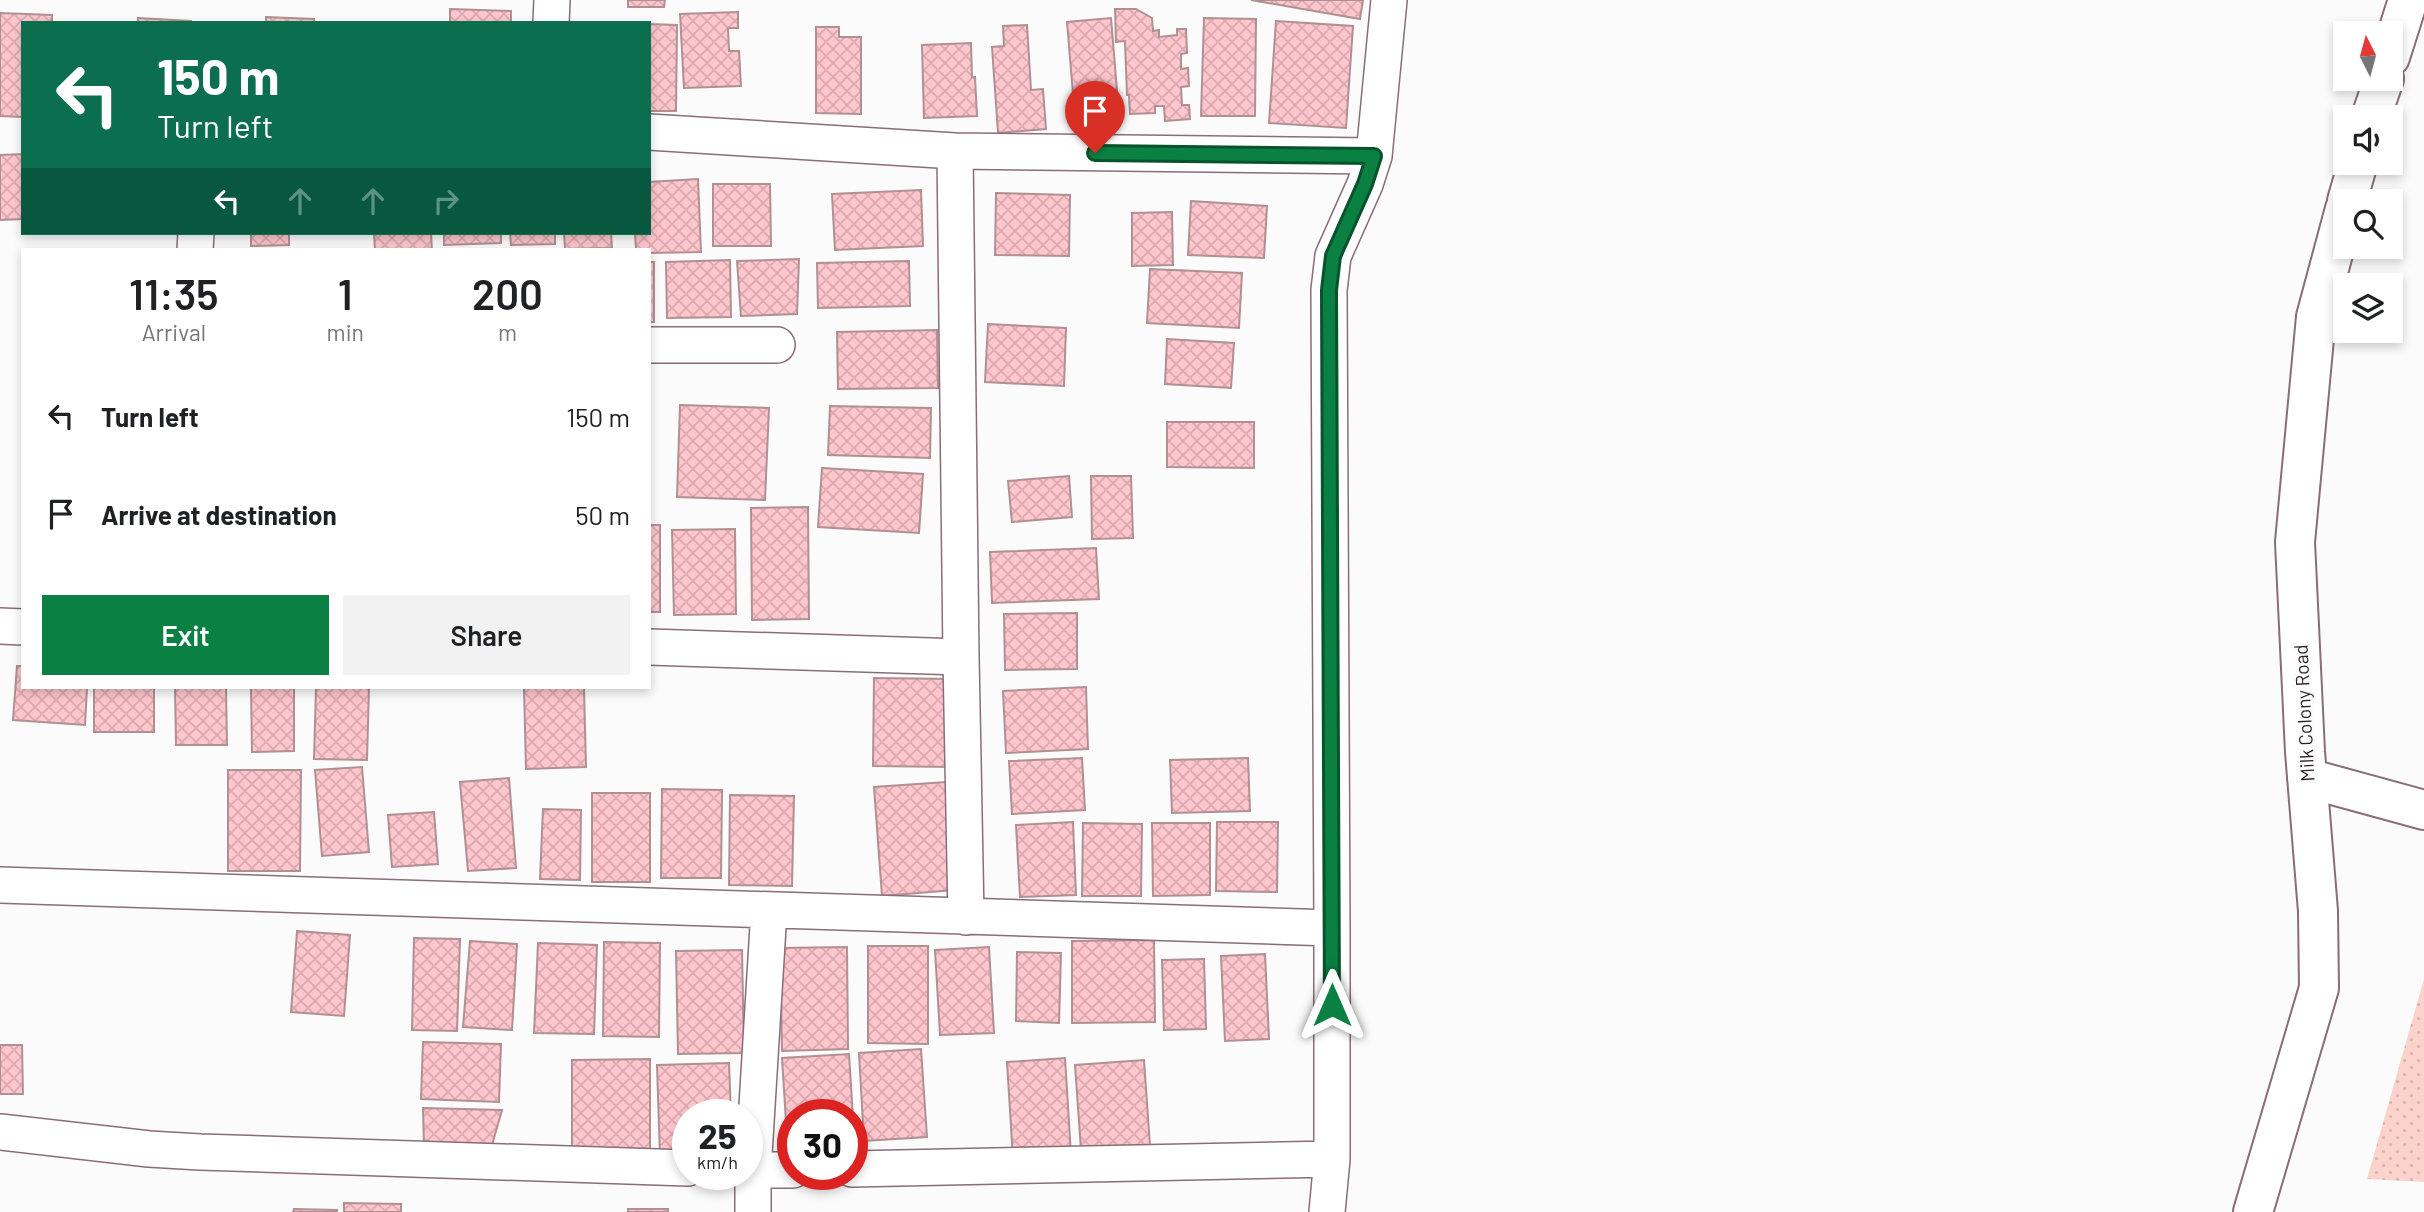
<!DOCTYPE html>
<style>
body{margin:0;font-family:Barlow,sans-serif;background:#f2f2f2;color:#202124;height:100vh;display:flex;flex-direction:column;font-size:26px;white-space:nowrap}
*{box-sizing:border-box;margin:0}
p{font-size:23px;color:#757577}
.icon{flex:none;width:38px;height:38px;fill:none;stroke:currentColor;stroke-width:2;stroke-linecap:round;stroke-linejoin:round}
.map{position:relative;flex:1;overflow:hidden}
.drawer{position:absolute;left:21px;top:248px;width:630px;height:441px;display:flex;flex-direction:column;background:#fff;border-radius:0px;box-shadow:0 4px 10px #0003}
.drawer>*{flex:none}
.guide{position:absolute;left:21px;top:21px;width:630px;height:214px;border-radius:0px;box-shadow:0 4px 10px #0003;background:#0b6e4f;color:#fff;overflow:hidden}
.needle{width:46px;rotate:354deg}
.buttons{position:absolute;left:2333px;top:21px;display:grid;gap:14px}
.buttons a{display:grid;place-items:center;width:70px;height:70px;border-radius:0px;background:#fff;box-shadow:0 4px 10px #0003;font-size:35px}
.speed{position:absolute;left:672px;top:1099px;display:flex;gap:14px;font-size:35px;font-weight:700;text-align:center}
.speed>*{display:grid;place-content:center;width:91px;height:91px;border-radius:50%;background:#fff;box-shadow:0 4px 10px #0003;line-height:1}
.speed small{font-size:18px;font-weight:400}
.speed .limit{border:10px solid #d22;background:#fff;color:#111}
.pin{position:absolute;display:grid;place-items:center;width:60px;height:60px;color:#fff;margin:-72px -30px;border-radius:50% 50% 50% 0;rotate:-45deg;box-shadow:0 0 7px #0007}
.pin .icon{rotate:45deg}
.me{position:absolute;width:77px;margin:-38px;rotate:0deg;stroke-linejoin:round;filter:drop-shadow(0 0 5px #0008)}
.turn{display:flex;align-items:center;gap:24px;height:147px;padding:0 21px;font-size:32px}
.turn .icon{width:91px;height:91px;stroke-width:2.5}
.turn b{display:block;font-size:49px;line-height:60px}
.lanes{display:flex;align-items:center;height:66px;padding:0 21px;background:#0003;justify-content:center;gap:35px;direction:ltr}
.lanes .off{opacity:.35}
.eta{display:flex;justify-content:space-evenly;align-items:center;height:119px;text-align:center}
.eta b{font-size:42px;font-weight:600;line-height:49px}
.cta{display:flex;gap:14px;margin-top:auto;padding:14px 21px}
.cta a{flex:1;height:80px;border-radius:0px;background:#0b8043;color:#fff;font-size:28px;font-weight:600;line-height:80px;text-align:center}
.cta a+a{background:#f2f2f2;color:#202124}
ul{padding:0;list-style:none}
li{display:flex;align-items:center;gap:21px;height:98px;padding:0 21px}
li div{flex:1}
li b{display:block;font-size:26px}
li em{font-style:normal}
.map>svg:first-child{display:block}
</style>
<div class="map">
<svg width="2424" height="1212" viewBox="0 0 2424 1212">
<defs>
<pattern id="park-dots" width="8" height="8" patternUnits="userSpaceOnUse" patternTransform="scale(1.75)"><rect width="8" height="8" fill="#fcd3cc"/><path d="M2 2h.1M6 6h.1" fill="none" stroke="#d8b5af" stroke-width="1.8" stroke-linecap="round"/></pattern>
<pattern id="building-cross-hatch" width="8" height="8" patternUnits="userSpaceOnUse" patternTransform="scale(1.75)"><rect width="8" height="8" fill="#ffc6cd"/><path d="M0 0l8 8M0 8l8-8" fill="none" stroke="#dbaab0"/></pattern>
</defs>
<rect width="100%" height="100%" fill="#fbfbfb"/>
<path fill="url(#park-dots)" d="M2424,979v203l-57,-3z"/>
<path fill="url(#building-cross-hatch)" stroke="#b09093" stroke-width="2" d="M628,0h37l-1,7h-36z
M1251,0h112l-3,19z
M450,9l61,2v12h-61z
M1115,9h21l16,9 1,13 6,-1v7l18,-2v-6h9l1,24 -6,1v15l7,-1 1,18 -8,1 1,18h7l1,14 -25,2 -1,-15h-9v7l-25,1 -1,-19h-2l-2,-54 -9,1z
M738,12v16h-10l1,23h10l2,35 -57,2 -4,-74z
M0,13l52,2v8h-29v94l-23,-1z
M266,17l48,2v4h-48z
M138,18l53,3v2h-53z
M1111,18l8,96 -44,4 -8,-96z
M1204,18l52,1 -1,97h-54z
M1276,21l77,5 -7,102 -77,-5z
M649,24l28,1 -1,86h-26z
M1027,25l4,65 12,-1 3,40 -48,4 -6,-86 12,-1 -1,-20z
M816,27h23v10h22v77l-45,-1z
M971,43l1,34h3l2,39 -53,2 -2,-73z
M23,154v65l-23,1v-65z
M698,179l3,73 -52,1v-3h-13l-1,-17h14v-51z
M713,184h57l1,62h-58z
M921,190l2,56 -88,4 -3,-56z
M996,193l74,2 -1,61 -74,-1z
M1191,201l76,5 -3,52 -76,-3z
M1172,212l1,53 -41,1v-53z
M251,233h38v12l-38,1z
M374,233h57l1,17h-57z
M444,233h57v10l-57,2z
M510,233h45v11l-44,1z
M564,233h47l1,15 -47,1z
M799,259l-2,55 -56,2 -4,-55z
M730,260l1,57 -64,1 -1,-56z
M909,261l1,45 -92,2 -1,-45z
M649,262h5v60h-5z
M1150,269l92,4 -3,55 -92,-5z
M988,324l78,4 -2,58 -79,-4z
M937,330l1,58 -100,1 -1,-57z
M1167,339l67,4 -3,45 -66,-4z
M680,405l89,3 -4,92 -88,-3z
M830,406l101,2 -1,50 -102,-3z
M1167,422h87v46l-87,-1z
M822,468l101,6 -4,59 -101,-6z
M1069,476l3,41 -60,5 -4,-41z
M1091,476h40l2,62 -41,1z
M808,507l1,112 -57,1 -1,-112z
M649,525h11v87h-11z
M735,529l1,85 -62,1 -2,-85z
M1096,548l3,51 -107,4 -2,-51z
M1077,613v56l-72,1 -1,-56z
M17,666h6v22h64l-2,37 -72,-5z
M874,678l80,1 -2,88 -79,-1z
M1086,687l2,62 -82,4 -3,-62z
M94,688h60v44h-60z
M175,688h51l1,57h-51z
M251,688h43v63l-42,1z
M316,688h53l-2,72 -53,-1z
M524,688h60l2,79 -60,2z
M1082,758l3,52 -73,4 -3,-53z
M1248,758l2,53 -78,2 -2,-53z
M362,767l7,85 -47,4 -7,-86z
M228,770h73l-1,101h-72z
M509,778l7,90 -48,3 -8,-89z
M946,782l8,108 -72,6 -8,-109z
M662,789l60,1 -1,88h-60z
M592,793h58v89h-58z
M730,795l64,1 -2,90 -63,-1z
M543,809l38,1 -1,70 -40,-1z
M434,812l4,52 -46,3 -4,-52z
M1073,822l3,73 -56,2 -4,-72z
M1217,822h61l-1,70 -61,-1z
M1083,823l59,1 -1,72h-59z
M1152,823h58v72l-57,1z
M297,931l53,4 -6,81 -53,-4z
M414,938l46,1 -3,92 -45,-1z
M1154,940l1,82 -83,1v-82z
M470,941l47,3 -5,86 -49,-3z
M604,942l56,1 -1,94 -56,-1z
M538,943l59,2 -3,89 -60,-1z
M868,946h60v98l-60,-1z
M847,947l1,102 -66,2 -2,-103z
M989,947l5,86 -54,2 -5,-85z
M742,950l2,103 -66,1 -2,-103z
M1017,952l44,1 -2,70 -43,-2z
M1265,954l4,85 -44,2 -4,-85z
M1204,959l2,70 -42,1 -2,-70z
M423,1042l78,2 -2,58 -78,-3z
M0,1045h22l1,49h-23z
M921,1049l6,88 -63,4 -5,-88z
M849,1054l6,95h-3v-34h-59v37l-5,1 -6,-95z
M1065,1058l6,97 -58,4 -6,-97z
M650,1059v99h-78v-98z
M1144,1060l6,86 -69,4 -6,-85z
M729,1063l2,52h-43v40l-28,1 -3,-91z
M423,1108l79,2 -10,35 -68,3z
M344,1203l57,1v8h-57z
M294,1209l43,1v2h-44z
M628,1209h40v3h-40z"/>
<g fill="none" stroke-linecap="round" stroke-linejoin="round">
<g stroke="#896d79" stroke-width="38">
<path id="street" d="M551,23l1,-23
M649,132l306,19 6,506 -312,-10
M955,151l419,5
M195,250l1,-17
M649,345h128
M0,626l23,1
M961,657l5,260
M0,885l1332,43v231l-5,53
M1332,928l-3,-638 4,-34 32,-72 9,-28 15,-156
M0,1132l149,17 51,3 488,16
M852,1169l480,-10
M747,1170h46
M753,1212v-41l16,-261"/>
</g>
<g stroke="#896d79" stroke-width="42">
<path id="secondary" d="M2390,57l18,-57
M2371,117l13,-38
M2347,201l11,-38
M2307,778l117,32
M2253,1212l66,-224 -1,-77 -13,-159 -10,-210 21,-225 29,-108"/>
</g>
<use href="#street" stroke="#fff" stroke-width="35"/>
<use href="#secondary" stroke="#fff" stroke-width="38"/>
</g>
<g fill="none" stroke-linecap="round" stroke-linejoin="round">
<g stroke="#07532c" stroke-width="18">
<path id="route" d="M1095,153l279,3 -9,28 -32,72 -4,34 3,715"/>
</g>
<use href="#route" stroke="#0b8043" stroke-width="12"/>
</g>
<g text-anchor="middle" stroke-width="7" stroke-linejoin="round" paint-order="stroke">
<g font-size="19" fill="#2b1f24" stroke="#fbfbfb">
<text transform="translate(2304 713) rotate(-93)" y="7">Milk Colony Road</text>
</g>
</g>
</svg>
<div class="buttons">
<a><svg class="needle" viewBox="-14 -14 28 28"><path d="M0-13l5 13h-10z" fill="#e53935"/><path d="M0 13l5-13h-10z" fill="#757577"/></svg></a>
<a><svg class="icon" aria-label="sound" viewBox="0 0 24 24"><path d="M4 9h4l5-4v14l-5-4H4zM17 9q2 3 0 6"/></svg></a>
<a><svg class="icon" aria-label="search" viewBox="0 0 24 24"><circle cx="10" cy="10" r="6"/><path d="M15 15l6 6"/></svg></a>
<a><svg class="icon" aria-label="layers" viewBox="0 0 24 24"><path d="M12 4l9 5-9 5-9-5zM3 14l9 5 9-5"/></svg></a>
</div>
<div class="speed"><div>25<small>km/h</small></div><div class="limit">30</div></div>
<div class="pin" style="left:1095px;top:153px;background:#d93025"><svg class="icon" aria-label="arrive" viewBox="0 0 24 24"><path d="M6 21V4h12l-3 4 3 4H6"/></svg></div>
<svg class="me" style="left:1332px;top:1005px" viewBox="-20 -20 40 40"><path d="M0-17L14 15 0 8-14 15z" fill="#0b8043" stroke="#fff" stroke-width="4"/></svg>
<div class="guide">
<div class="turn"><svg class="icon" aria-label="left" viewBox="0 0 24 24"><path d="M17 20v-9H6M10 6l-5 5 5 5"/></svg><div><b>150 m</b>Turn left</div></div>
<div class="lanes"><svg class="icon" aria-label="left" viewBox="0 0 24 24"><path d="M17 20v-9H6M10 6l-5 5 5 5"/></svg><svg class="icon off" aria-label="ahead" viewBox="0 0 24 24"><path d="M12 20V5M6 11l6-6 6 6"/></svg><svg class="icon off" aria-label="ahead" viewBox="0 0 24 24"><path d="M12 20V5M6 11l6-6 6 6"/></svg><svg class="icon off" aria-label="right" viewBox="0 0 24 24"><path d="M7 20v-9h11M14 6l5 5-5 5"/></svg></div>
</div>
<section class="drawer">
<div class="eta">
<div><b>11:35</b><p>Arrival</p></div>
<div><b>1</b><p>min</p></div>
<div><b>200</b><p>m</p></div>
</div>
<ul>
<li><svg class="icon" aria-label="left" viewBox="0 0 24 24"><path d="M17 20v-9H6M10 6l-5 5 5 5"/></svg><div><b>Turn left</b></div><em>150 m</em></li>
<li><svg class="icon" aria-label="arrive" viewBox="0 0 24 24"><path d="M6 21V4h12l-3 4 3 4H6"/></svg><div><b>Arrive at destination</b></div><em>50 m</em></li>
</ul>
<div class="cta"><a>Exit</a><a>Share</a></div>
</section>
</div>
